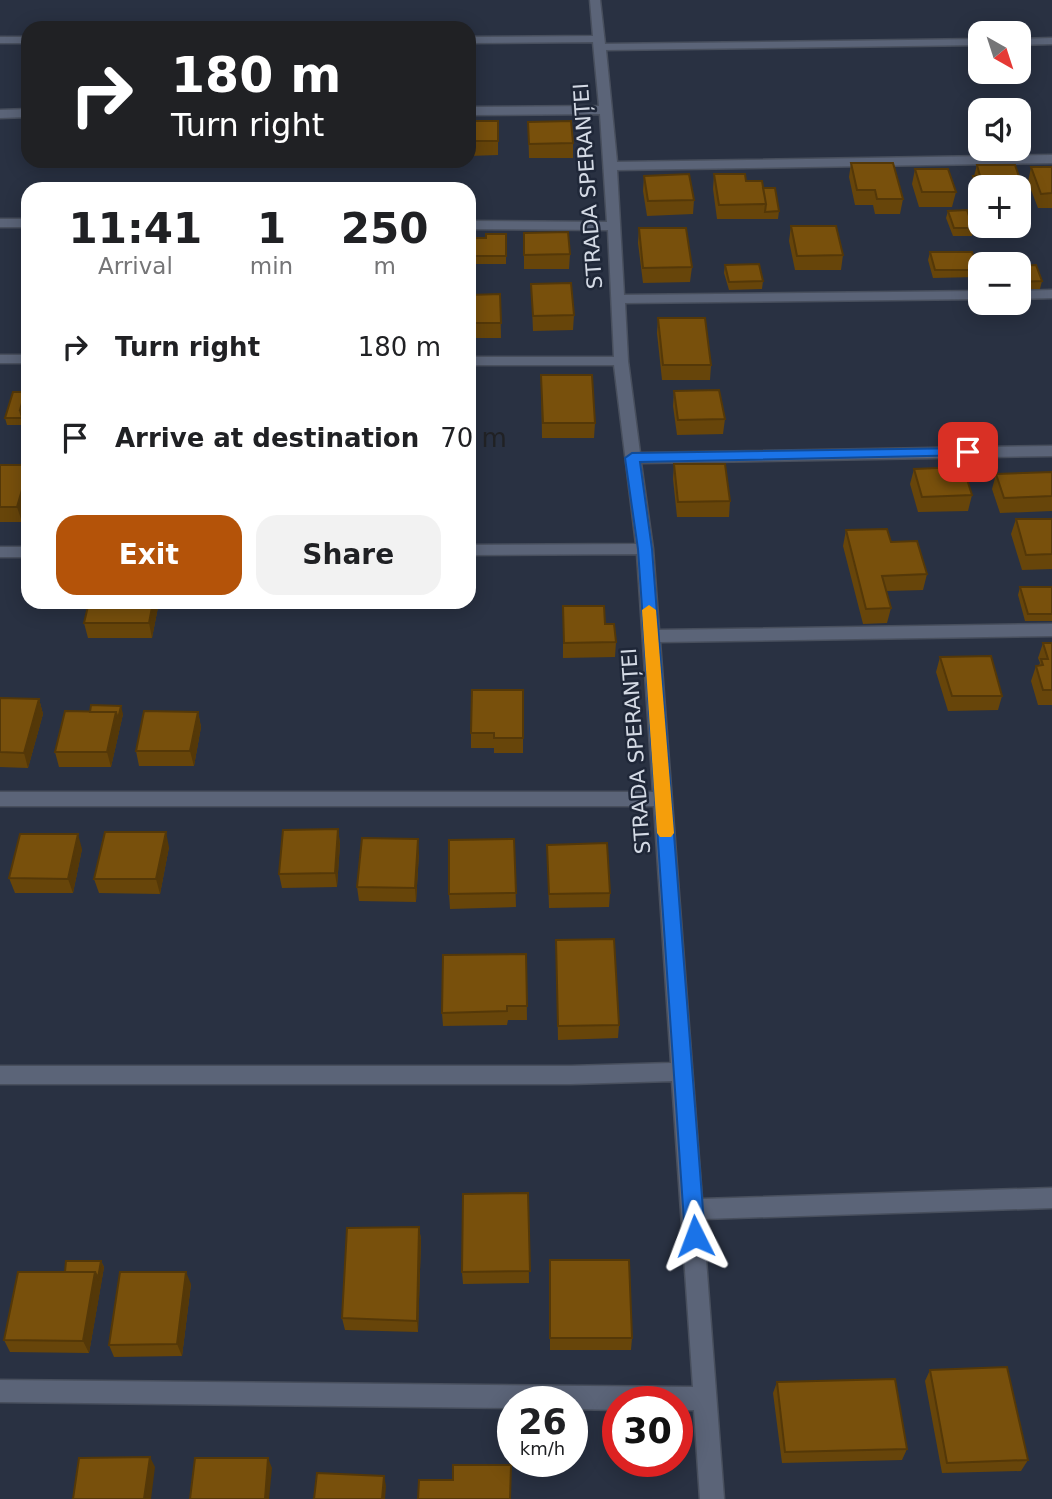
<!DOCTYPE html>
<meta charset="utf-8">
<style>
body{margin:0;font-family:"DejaVu Sans",sans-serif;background:#f2f2f2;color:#202124;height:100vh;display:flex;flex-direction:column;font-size:26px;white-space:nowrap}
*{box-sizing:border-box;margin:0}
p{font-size:23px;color:#757577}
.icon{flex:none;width:38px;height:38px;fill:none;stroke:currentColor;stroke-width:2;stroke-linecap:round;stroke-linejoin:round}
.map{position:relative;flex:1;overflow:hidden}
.sheet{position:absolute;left:21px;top:182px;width:455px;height:427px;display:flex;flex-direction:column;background:#fff;border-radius:21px;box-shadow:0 4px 18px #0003}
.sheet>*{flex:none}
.top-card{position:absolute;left:21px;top:21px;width:455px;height:147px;border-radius:21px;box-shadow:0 4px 18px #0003;background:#202124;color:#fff;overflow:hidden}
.needle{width:46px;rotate:141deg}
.tools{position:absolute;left:968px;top:21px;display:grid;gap:14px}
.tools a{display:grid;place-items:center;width:63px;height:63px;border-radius:14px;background:#fff;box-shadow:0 4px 18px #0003;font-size:35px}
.speed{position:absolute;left:497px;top:1386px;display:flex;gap:14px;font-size:35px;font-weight:700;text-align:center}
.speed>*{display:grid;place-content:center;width:91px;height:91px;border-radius:50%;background:#fff;box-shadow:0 4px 18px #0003;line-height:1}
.speed small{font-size:18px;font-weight:400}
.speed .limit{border:10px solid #d22;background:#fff;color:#111}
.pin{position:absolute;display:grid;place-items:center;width:60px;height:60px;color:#fff;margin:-30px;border-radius:14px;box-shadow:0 4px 10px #0006}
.me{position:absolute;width:77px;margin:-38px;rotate:357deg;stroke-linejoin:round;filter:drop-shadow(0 0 5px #0008)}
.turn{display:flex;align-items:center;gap:24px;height:147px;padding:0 35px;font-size:32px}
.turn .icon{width:91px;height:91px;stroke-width:2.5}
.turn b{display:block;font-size:49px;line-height:60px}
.eta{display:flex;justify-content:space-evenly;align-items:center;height:119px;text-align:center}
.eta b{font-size:42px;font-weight:800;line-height:49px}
.action{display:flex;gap:14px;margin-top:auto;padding:14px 35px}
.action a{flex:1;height:80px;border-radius:21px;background:#b45309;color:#fff;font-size:28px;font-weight:800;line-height:80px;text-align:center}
.action a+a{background:#f2f2f2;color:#202124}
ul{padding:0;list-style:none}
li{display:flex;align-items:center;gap:21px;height:91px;padding:0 35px}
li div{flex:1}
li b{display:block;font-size:26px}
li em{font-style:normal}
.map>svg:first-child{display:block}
</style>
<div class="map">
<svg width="1052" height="1499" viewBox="0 0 1052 1499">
<rect width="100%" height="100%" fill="#293142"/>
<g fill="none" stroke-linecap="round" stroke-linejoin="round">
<g stroke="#484f5d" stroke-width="3">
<path id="minor" d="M590,0h10l5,44 375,-5v6l-374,5 11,112 435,-7v8l-435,7 7,125 356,-4v8l-355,4 3,58 12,92 412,-7v10l-411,7 12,86 6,81 393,-6v12l-392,6 42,557 350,-11v20l-349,11 21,280h-24l-6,-89h-17v-8h-59v8l-46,-1v-7h-59v6l-513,-6v-22l693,7 -21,-306 -101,3h-571v-18h571l100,-3 -17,-257h-654v-14h653l-16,-238 -168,1v-10l167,-1 -22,-179h-145v-8h145l-6,-127 -139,-1v-8l138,1 -7,-108 -131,1v-8l130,-1 -6,-64 -124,1v-6l124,-1z
M0,37h28v6h-28z
M1052,38v6l-34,1v-6z
M28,109v8l-28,1v-8z
M0,219h28v8h-28z
M1052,290v8l-34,1v-8z
M0,355h28v8h-28z
M0,547h28v10h-28z"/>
</g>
<use href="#minor" fill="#5b6478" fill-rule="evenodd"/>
</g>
<path fill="#67450a" d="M469,121h29v34l-29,1z
M528,122l45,21v15h-44z
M391,161h52v1l-52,1z
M851,163l52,36 -3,15h-25l-2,-9h-18l-6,-28z
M977,165l46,23 -4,15 -1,-16h-38v16h-6l-4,-12z
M1031,167h21v41h-14l-10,-26z
M915,169l41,23 -4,15h-33l-7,-23z
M714,174l32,7 33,30 -1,8h-61l-4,-30z
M644,176l50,24 -1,14 -46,2 -4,-25z
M948,211l25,17 -1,8h-19l-7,-18z
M791,226l52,29 -2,15h-46l-6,-29z
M639,228l53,39 -2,15 -47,1 -5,-40z
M524,233l46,21 -1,15h-45z
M506,234v30h-37v-26h17z
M930,252l48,18 -2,7 -43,1 -5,-18z
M725,265l38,16 -1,8 -33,1 -5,-17z
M1018,266l24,15 -2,8h-22z
M531,284l43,31 -1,15 -40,1z
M500,294l1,44h-32v-43z
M658,318l53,47 -1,15h-48l-5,-47z
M541,375l54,48 -1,15h-52z
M28,382v43h-21l-2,-7 20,-26z
M674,391l51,28 -2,15 -46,1 -4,-29z
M674,464l56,37 -1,16h-52l-4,-38z
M0,465h28v34l-6,23h-22z
M914,469l58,26 -4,16 -50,1 -8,-28z
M1052,472v39l-52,2 -8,-24 4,-15z
M1016,519h36v50l-30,1 -11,-36z
M846,530l45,12 36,32 -4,16 -37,1 5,17 -4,15 -24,1 -20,-78z
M1020,587h32v34h-27l-7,-26z
M159,602l-7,36h-64l-4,-15z
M563,606l42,18 11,18 -1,15 -52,1z
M1043,643h9v62h-14l-7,-24 5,-15 3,-1 1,-2 -2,-5z
M940,657l62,39 -4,14 -50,1 -12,-39z
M523,690v63h-29v-5h-23v-15z
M0,698l39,1 4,15 -15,54 -28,-1z
M198,712l3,15 -7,39h-55l-3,-15z
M123,714l-12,53h-52l-4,-15z
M338,829l2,15 -3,43 -55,1 -3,-14z
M514,839l2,68 -66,2 -1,-15z
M547,845l63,48 -1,14 -60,1z
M169,847l-9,47 -61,-1 -5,-14z
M82,849l-9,44h-58l-6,-15z
M419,853l-3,49 -57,-1 -2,-14z
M556,940l63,85 -1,13 -60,2z
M526,954l1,66h-19l-1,5 -64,1 -1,-13z
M528,1193l1,90 -66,1 -1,-12z
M419,1227l2,13 -3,92 -73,-2 -3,-12z
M550,1260l82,78 -1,12h-81z
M101,1261l3,6 -15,86 -79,-1 -6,-12 61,-68z
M191,1284l-9,72 -68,1 -5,-12z
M930,1370l98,90 -7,11 -79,2 -17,-92z
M777,1382l130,67 -5,11 -120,3 -9,-70z"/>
<path fill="#543808" d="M28,469v30l-6,23 -5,-15z
M153,602h6l-7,36 -3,-15z
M39,699l4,15 -15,54 -4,-15z
M121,706l2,8 -12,53 -4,-15 9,-40z
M198,712l3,15 -7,39 -4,-15z
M338,829l2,15 -3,43 -2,-14z
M166,832l3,15 -9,47 -4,-15z
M78,834l4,15 -9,44 -5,-14z
M418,839l1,14 -3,49 -1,-14z
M419,1227l2,13 -3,92 -1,-11z
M101,1261l3,6 -3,18 -3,-7z
M95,1272l6,13 -12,68 -6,-12z
M186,1272l5,12 -9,72 -5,-12z
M150,1457l5,10 -4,32h-7z
M268,1458l4,10 -3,31h-4z
M384,1476l2,10 -1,13h-3z"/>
<path fill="#78500c" stroke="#543808" stroke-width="2" d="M469,121h29v20h-29z
M571,121l2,22 -44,1 -1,-22z
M851,163h42l10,36h-26l-2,-9h-18z
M977,165h38l8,23 -43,-1v1h-3l-4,-12h7z
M1031,167h21v26l-11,1z
M915,169h33l8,23h-34z
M689,174l5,26 -46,1 -4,-25z
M714,174h31l1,7h16l4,23 -47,1z
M763,188h12l4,23 -14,1 1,-8z
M967,210l6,18h-19l-6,-17z
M791,226h45l7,29 -46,1z
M639,228h47l6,39 -49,1z
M568,232l2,22 -46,1v-22z
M486,234h20v22h-37v-18h17z
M930,252h42l6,18h-43z
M759,264l4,17 -34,1 -4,-17z
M1036,265l6,16 -24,1v-16z
M571,283l3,32 -41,1 -2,-32z
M500,294l1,29h-32v-28z
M658,318h47l6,47h-48z
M541,375h51l3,48h-52z
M28,382v28h-8z
M719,390l6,29 -47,1 -4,-29z
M13,392h12l-5,18 2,8h-17z
M674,464h51l5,37 -52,1z
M0,465h28v4l-11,38h-17z
M963,467l9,28 -50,2 -8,-28z
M1052,472v24l-48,2 -8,-24z
M1016,519h36v35l-26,1z
M887,529l4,13 26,-1 10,33 -45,2 9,32 -25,1 -20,-79z
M1020,587h32v27h-24z
M89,602h64l-4,21h-65z
M563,606h41l1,18h9l2,18 -52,1z
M1043,643h9v47h-9l-7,-24 7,-1 -2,-6h7z
M991,656l11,40h-50l-12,-39z
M472,690h51v48h-29v-5h-23z
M0,698l39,1 -15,54 -24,-1z
M91,705l30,1 -3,13 -2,-7h-26z
M65,711l51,1 -9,40h-52z
M144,711l54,1 -8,39h-54z
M338,829l-3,44 -56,1 4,-44z
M105,832h61l-10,47h-62z
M20,834h58l-10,45 -59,-1z
M362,838l56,1 -3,49 -58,-1z
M514,839l2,54 -67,1v-54z
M607,843l3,50 -61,1 -2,-49z
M614,939l5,86 -61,1 -2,-86z
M526,954l1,52h-20v5l-65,2 1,-58z
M528,1193l2,78 -68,1 1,-78z
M419,1227l-2,94 -75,-3 5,-90z
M550,1260h79l3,78h-82z
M66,1261h35l-3,17 -3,-6h-30z
M18,1272h77l-12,69 -79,-1z
M120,1272h66l-9,72 -68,1z
M1007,1367l21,93 -81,3 -17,-93z
M895,1379l12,70 -122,3 -8,-70z
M150,1457l-6,42h-71l6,-41z
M195,1458h73l-3,41h-75z
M453,1465h58l-1,34h-92l1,-19h34z
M317,1473l67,3 -2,23h-68z"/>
<path fill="#1a73e8" stroke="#114b97" stroke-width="2" d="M968,448l7,4 -2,3 -333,7 12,87 53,687 -3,6 -7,3 -7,-3 -3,-6 -47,-687 -13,-91 7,-5z"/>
<path fill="#f59e0b" d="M649,605l7,5 18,223 -3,4h-11l-3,-4 -15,-223z"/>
<g text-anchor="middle" stroke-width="5" stroke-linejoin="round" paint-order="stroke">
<g font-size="21" fill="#d4dae5" stroke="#1f2738">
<text transform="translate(588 186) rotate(-94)" y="7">STRADA SPERANȚEI</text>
<text transform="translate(636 751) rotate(-94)" y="7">STRADA SPERANȚEI</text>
</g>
</g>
</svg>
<div class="tools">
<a><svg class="needle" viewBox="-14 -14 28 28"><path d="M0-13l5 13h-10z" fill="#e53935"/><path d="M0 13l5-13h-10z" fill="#757577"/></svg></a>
<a><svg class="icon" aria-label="sound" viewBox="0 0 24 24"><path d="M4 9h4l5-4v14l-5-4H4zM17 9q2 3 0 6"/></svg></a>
<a>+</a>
<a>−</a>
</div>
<div class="speed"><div>26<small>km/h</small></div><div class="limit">30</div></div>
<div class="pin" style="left:968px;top:452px;background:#d93025"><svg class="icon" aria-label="arrive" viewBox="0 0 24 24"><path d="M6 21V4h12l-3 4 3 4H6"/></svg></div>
<svg class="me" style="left:695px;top:1236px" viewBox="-20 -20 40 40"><path d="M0-17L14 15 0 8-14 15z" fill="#1a73e8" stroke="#fff" stroke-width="4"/></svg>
<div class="top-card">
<div class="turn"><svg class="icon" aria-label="right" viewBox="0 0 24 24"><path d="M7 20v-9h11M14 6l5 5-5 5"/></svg><div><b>180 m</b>Turn right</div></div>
</div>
<section class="sheet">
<div class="eta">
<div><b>11:41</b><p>Arrival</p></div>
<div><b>1</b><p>min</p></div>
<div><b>250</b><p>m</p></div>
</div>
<ul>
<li><svg class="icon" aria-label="right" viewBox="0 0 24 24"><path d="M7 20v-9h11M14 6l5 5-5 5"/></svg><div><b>Turn right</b></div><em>180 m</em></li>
<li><svg class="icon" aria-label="arrive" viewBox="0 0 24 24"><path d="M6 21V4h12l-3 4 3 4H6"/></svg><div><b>Arrive at destination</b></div><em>70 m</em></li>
</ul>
<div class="action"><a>Exit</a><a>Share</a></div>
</section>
</div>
